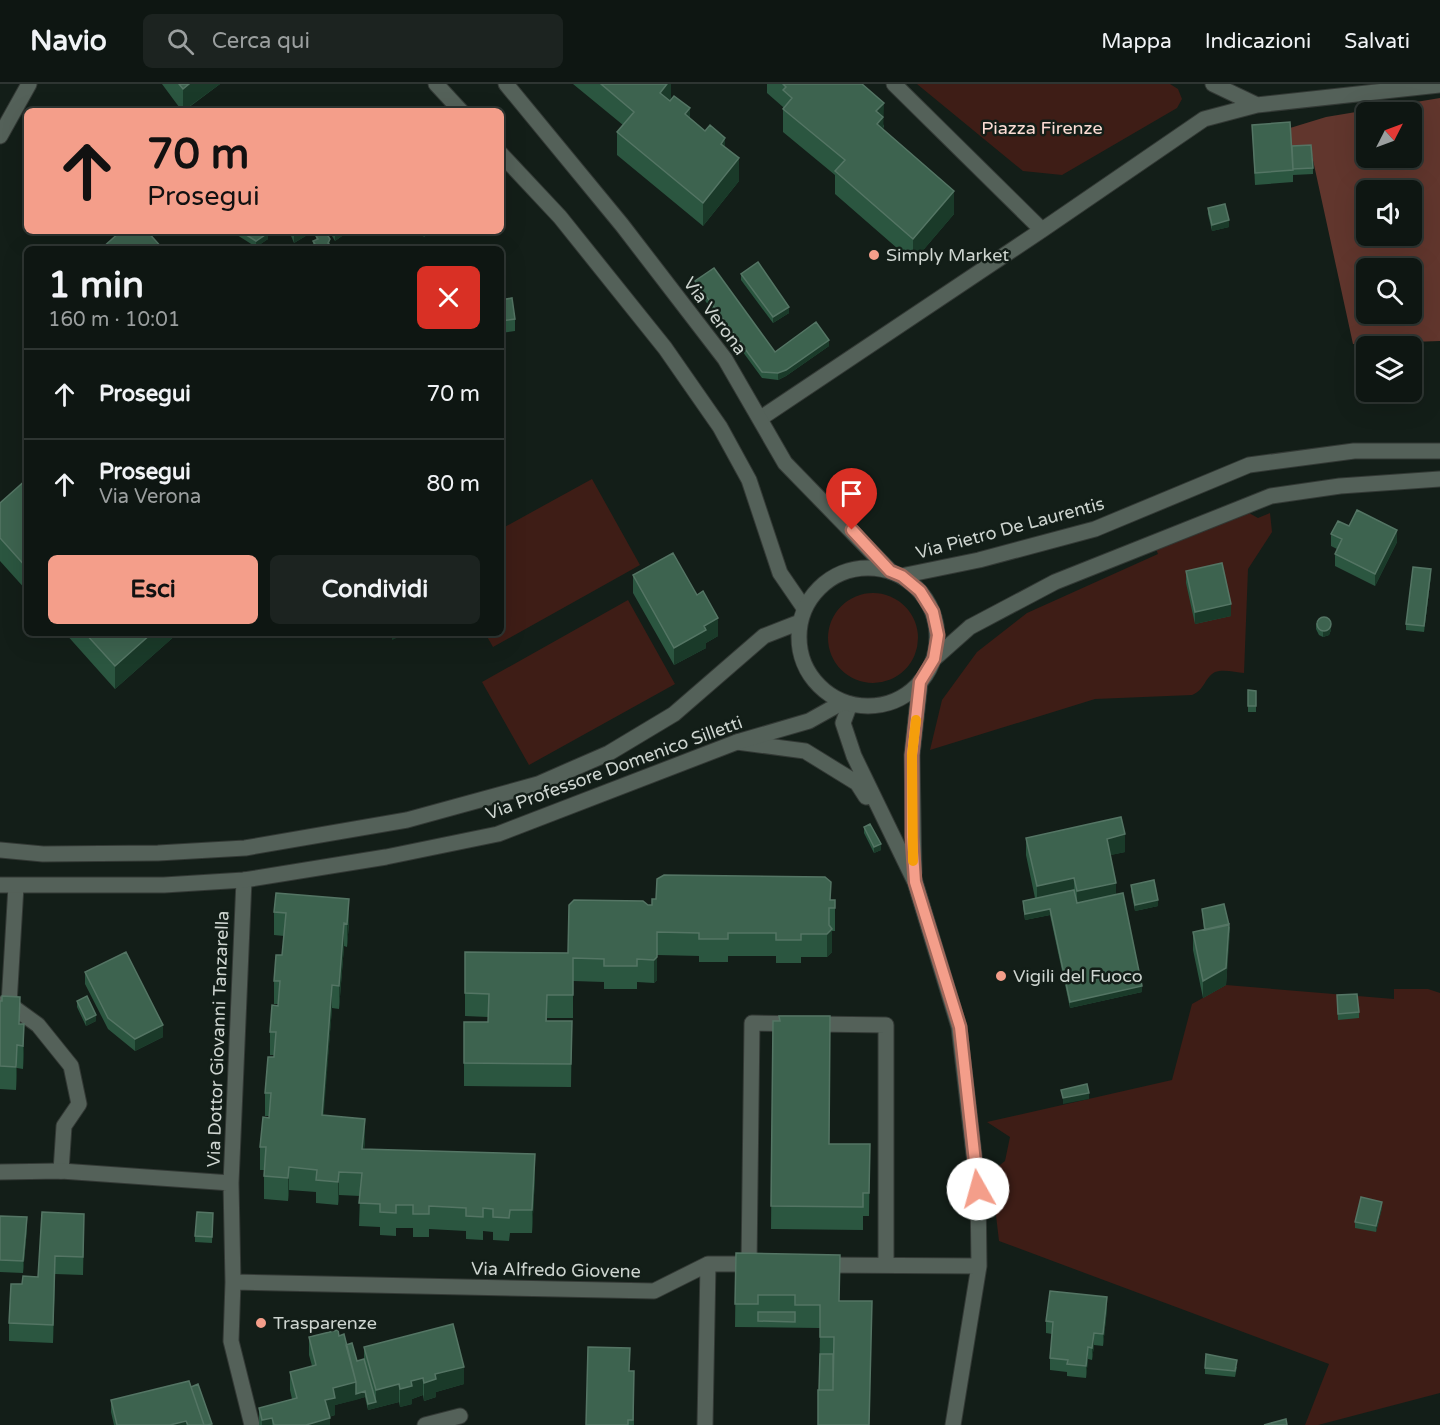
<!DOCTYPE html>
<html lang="it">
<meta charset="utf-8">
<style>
body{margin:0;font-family:"Varela Round",sans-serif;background:#1c2320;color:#f1f3f6;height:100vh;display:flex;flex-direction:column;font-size:22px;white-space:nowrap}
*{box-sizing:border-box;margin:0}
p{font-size:20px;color:#9b9f9f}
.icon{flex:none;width:33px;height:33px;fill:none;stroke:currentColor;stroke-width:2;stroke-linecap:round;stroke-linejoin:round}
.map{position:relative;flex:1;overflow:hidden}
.sheet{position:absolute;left:24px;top:162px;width:480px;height:390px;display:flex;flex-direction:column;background:#0e1612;border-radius:9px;box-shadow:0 6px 24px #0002,0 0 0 2px #2e3532}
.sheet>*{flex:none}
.hud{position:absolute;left:24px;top:24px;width:480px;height:126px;border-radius:9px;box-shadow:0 6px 24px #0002,0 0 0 2px #2e3532;background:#f49e8a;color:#111;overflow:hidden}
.needle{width:39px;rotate:48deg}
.buttons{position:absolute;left:1356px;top:18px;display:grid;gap:12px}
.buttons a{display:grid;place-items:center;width:66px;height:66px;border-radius:9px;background:#0e1612;box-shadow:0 6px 24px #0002,0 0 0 2px #2e3532;font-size:30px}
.pin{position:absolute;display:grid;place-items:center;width:51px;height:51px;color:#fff;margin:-62px -26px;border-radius:50% 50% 50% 0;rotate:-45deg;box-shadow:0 0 6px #0007}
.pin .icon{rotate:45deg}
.me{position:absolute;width:66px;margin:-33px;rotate:353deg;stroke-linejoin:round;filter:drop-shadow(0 0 4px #0008)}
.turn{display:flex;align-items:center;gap:21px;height:126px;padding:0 24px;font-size:27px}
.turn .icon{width:78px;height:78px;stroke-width:2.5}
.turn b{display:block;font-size:42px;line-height:51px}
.round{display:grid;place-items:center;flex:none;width:63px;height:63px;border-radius:9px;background:#1c2320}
.head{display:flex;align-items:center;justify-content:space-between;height:102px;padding:0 24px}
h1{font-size:36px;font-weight:800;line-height:45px}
.primary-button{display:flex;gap:12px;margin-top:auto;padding:12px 24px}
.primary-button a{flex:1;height:69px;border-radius:9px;background:#f49e8a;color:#111;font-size:24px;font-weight:800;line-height:69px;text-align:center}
.primary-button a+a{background:#1c2320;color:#f1f3f6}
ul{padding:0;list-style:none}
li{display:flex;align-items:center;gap:18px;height:90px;padding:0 24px;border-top:2px solid #2e3532}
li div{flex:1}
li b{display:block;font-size:22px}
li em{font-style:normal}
header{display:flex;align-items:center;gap:36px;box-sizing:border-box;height:84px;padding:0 30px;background:#0e1612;border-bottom:2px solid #2e3532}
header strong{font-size:28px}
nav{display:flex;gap:33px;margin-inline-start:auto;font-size:21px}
.search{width:420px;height:54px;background:#1c2320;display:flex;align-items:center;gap:15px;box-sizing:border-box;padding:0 21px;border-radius:9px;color:#9b9f9f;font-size:22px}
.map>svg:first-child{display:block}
</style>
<header>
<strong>Navio</strong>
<div class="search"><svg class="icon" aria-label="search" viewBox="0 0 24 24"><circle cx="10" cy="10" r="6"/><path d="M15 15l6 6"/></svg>Cerca qui</div>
<nav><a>Mappa</a><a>Indicazioni</a><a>Salvati</a></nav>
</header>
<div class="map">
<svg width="1440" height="1341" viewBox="0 0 1440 1341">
<rect width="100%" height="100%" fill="#131e18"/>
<path fill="#3e1d16" d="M917,0h253l8,5 4,10 -5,9 -115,67 -39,-4z
M592,395l48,86 -147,82 -8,-14h16v-104z
M1249,429l9,5 12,-5 2,19 -24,37 -4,104c-8,-1 -21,-4 -29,-1 -11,6 -10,18 -23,23l-97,4 -165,51 12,-50 35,-48 50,-39 131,-59 -2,-5z
M828 554a45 45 0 1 1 90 0a45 45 0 1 1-90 0Z
M628,516l47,84 -146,81 -47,-83z
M1226,901l168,14v-10h34l12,4v400l-122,32h-13l24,-61 -330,-123 -8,-69 14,-11 5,-24 -23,-15 185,-42 20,-76z"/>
<path fill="#61362d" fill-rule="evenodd" d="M1440,14v243l-87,3 -42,-193 -19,1 -2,-24 36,-11zM1366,28h46v46h-46zM1366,106h46v46h-46zM1366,184h46v46h-46z"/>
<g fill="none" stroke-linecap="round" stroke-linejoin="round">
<g stroke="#333935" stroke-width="17">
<path id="service" d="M0,920h9l7,-118
M9,920l29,21 33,41 8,38 -15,22 -3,45"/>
</g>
<g stroke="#333935" stroke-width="17">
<path id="minor" d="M894,0l148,146
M1213,0l44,21
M761,334l281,-188 162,-111 53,-14 183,-20
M850,620l-7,19 11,33 61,126 44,145 19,162 1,77 -26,159
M737,658l68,9 52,32 9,14
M914,789l-2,-118 8,-73
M0,1088l61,-1 170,12 13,-303
M231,1099l2,99 -2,59 21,84
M749,1180l3,-241 134,2v240
M820,1181l159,1
M233,1198l421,9 54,-27h46
M425,1341l35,-9
M705,1341l3,-161"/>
</g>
<g stroke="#333935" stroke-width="17">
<path id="tertiary" d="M436,0l25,27
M506,0l116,141 103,134 60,104 105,108
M0,52l29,-52
M501,70l59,63 105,131 55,79 29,53 31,93 24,35"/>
</g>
<g stroke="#333935" stroke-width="17">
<path id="secondary" d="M799 553a69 69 0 1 1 138 0a69 69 0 1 1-138 0Z
M901,492l78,-16 116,-31 154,-64 105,-14h86
M934,575l36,-32 85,-45 216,-86 69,-10 100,-7
M0,766l43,4 115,-1 87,-5 162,-28 131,-36 71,-31 65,-39 90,-78 36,-14
M0,801h164l80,-5 142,-23 112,-23 239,-92 72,-21 34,-19"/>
</g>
<use href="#service" stroke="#546159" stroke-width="15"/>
<use href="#minor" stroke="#546159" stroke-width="15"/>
<use href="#tertiary" stroke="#546159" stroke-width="15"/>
<use href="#secondary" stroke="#546159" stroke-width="15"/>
</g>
<path fill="#2b5640" d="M162,0h58l-36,27h-2z
M573,0h98v16l19,18 35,29 14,34 -36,45 -86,-71v-23l6,-7z
M767,0h95l22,42 -1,3 71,85 -41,48 -78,-68v-19l-52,-43v-25l-16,-14z
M1252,41l40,21 21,22v6l-20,1v7l-38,3z
M1208,124l21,19 -17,4 -4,-17z
M237,147h29l2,8 -12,8 -19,-12z
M289,147h25l-20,12z
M329,147h20l-14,10z
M420,147h12l-8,6z
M316,152l14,3v10h-16l-1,-2v-6l3,-1z
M741,190l48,39 -16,10 -32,-43z
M695,197l80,71 54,-6 -43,30 -8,4 -16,-2 -67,-91z
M501,216l14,19v12l-14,2z
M27,395v112l-27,-30v-58z
M1349,442l48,16 -22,44 -40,-20v-12l2,-5 -6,-3v-12z
M1186,487l45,45 -36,8 -9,-41z
M633,491l85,61 -12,7v5l-32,17 -41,-72z
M1431,491l-7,57 -18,-2v-6z
M1316,539l15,7 -2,5 -6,2 -4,-2 -3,-6z
M65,549h113l-63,56z
M1248,606l8,1v21h-8z
M864,743l17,23 -7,3 -10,-20z
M1026,754l99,14 -15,3 6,39 26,98 -72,16 -20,-93 -25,5 -2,-13v-6l12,-3 -9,-43z
M1131,801l27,21 -23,5 -4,-20z
M276,809l73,29 -2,25 -3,-1 -5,63 -7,-1 -9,107 42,27 -1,7 171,28 -3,56h-22l-1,8 -16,-1v-8l-10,-1v9l-17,-1v-8l-37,-2v8h-16v-9h-17v8l-16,-1v-8l-21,-1 1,-30 -21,-1 -1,10 -22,-2v-11l-27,-2 -1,11 -24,-2v-29h-4v-23l9,-29v-2h-4v-23l9,-38h-4v-23l8,-26v-2h-4v-23l8,-26 2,-19 -10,-1v-23z
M835,816v31h-3v21l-5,5h-26v6h-25v-7h-48v6h-29v-6l-42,-1v25l-3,3 -17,-1v7h-33v-7l-31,-1v37h-26v3h25l-1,66 -107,-1v-64h24v-5l-23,-1v-64l103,1 80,-48z
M1202,825l28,18 -4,58 -23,13 -10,-48v-18l11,-2z
M85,888l78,65 -28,14 -27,-22 -23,-45z
M1337,911l22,17v6l-21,2z
M0,917l20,23 4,23 -1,22 -6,-1 -1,22 -16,-1z
M77,917l19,20 -10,5 -9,-19z
M773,937l56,123h41l-1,72h-6v14l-92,-1z
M1382,1124l-6,24 -21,-4v-6z
M42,1128l42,19 -1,44 -28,-1 -2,69 -44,-2v-18l29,-46z
M213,1129l-1,30 -17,-1v-6z
M0,1132l27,13 -4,44 -23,-1z
M736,1169l103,48h33l-53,89 1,-62 -85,-1z
M1107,1225l-4,37 -9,-1 -2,15 -4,-1 -2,19 -19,-2v-4l-17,-2v-12l2,-24 -6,-1v-12z
M339,1252l18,25 7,-2v-12l100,37 -28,8v5l-12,4 -1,-6 -11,4v5l-12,3 -1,-5 -31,8 -3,-13 -30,8v10l-6,2 1,8h-71v-17l33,-9 -2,-9v-18l22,-6 -3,-11v-18z
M1237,1283l-2,10 -30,-3v-6z
M630,1287h4v54h-48z
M191,1303l21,38h-98l-3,-13v-12z"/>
<path fill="#1a3a29" d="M189,0h31l-37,27v-22z
M667,0h4v18l-11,-9z
M884,19l-1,37 -6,7 -1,-36z
M690,24v23l-5,-17z
M725,54v23l-4,-17z
M739,74v23l-36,45v-23z
M954,107v23l-41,48v-23z
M1229,136v7l-17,4v-6z
M294,147h20l-20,12z
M335,147h14l-14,10z
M424,147h8l-8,6z
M268,149v6l-12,8v-6z
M330,155v10h-7l5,-6z
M789,223v6l-16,10v-6z
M829,256v6l-43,30 -8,4v-7z
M1397,446v12l-22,44v-12z
M1431,485v6l-7,57v-6z
M1231,520v12l-36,8v-12z
M718,534v18l-12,7v5l-32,17v-17l30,-22z
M1331,540v6l-2,5 -6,2v-6z
M152,549h26l-63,56v-23z
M392,549h16l-16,7z
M1125,750v18l-18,4v-17z
M881,760v6l-7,3v-6z
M1074,794v18l-37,8v-18z
M1116,799v18l-39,8v-18z
M349,815v23l-2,25v-23z
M1158,816v6l-23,5v-6z
M1050,825v6l-25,5v-6z
M344,839v23l-5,63v-23z
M832,845v23l-5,5v-23z
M657,848v48l-3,3v-23z
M1230,849l-4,52 -23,13v-17l3,-34z
M332,901v23l-10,130v-23z
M1142,902v6l-72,16v-6z
M96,931v6l-10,5v-6z
M24,940v23l-1,22v-23z
M163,941v12l-28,14v-12z
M17,961v23l-1,22v-23z
M1089,1009v6l-26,5v-6z
M365,1035v23l-3,30v-23z
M535,1070v23l-3,56v-23z
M289,1083v23l-1,11v-23z
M339,1088v23l-1,10v-23z
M1382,1118v6l-6,24v-6z
M27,1133v12l-4,44v-12z
M55,1172v18l-2,69v-18z
M1107,1213v12l-4,37v-12z
M1094,1249v12l-2,15v-12z
M1088,1263v12l-2,19v-12z
M464,1283v17l-28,8v5l-12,4v-18l11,-9z
M423,1294v17l-11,4v5l-12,3v-18l11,-8z
M356,1298v18l-21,5v10l-10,3v-18l8,-12z
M399,1300v18l-31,8v-6l8,-2v-12z
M365,1307v6l-9,3v-6z
M272,1334v7h-10v-5z
M330,1334v7h-24z
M186,1337v4h-16z"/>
<path fill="#3d634f" stroke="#547564" stroke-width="1.5" d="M179,0h10l-6,5z
M601,0h66l-7,9 10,8 4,-5 16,12 -5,6 20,17 5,-6 15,13 -4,6 18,14 -36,45 -86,-71 17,-20z
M783,0h79l22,19 -8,8 7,6 -6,7 77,67 -41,48 -78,-68 10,-11 -62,-51 9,-11 -9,-8 3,-3z
M1290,38l3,48 -38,3 -3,-48z
M1311,61l2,23 -20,1 -1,-23z
M1225,120l4,16 -17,5 -4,-17z
M121,147h26l16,18h-62z
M240,147h26l2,2 -12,8z
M323,147h2l5,8 -2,4 2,2 -7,4h-5l-5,-8 5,-2 -2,-3z
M758,178l31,45 -16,10 -32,-43z
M714,184l61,84 41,-30 13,18 -43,30 -8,3 -16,-1 -67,-91z
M512,214l3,21 -14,2v-21z
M27,395v89l-27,-30v-35z
M1357,426l40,20 -22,44 -40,-20 7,-15 -11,-5 7,-13 11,5z
M673,469l24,42 6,-4 15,27 -14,8 2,4 -32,18 -41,-73z
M1222,479l9,41 -36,8 -9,-41z
M1413,483l18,2 -7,57 -18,-2z
M1317 540a7 7 0 1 1 14 0a7 7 0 1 1-14 0Z
M85,549h67l-37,33z
M1248,606l8,1v15h-8z
M1121,733l4,17 -18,5 9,44 -39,8 -3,-13 -37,8 -11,-48z
M870,740l11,20 -7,3 -10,-20z
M664,791l161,2 6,5 -1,18h5v8h-6v17l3,4 -5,5h-26v6h-25v-7h-48v6h-29v-6l-42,-1v25l-3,3 -17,-1v7h-33v-7l-31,-1v37h-26l-1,26h26l-1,43 -107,-1v-41h24l1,-28 -24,-1v-41l103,1 1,-48 5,-5 69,1 5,4h4v-6h4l1,-20z
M1154,796l4,20 -23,5 -4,-20z
M1074,806l3,13 46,-10 19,93 -72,16 -20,-93 -25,5 -2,-13z
M276,809l73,6 -2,25 -3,-1 -5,63 -7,-1 -10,130 43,4 -3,30 173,5 -3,56h-22l-1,8 -16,-1v-8l-10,-1v9l-17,-1v-8l-37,-2v8h-16v-9h-17v8l-16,-1v-8l-21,-1 3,-30 -23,-1 -1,10 -22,-2 1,-10 -28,-3 -1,11 -24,-2 2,-29h-6l3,-30 6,1 2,-25h-6l3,-36h6l2,-25h-6l2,-27 6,1 2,-25h-6l2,-26h6l4,-42 -12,-1z
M1224,820l5,21 -24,5 -3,-21z
M1229,840l-3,44 -23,13 -10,-49z
M126,868l37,73 -28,14 -27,-21 -23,-46z
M1357,910l2,18 -21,2 -1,-19z
M2,912l18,1 -1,27h5l-1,22 -6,-1 -1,22 -16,-1v-65h2z
M87,912l9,19 -10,5 -9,-19z
M779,932h51l-1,128h41l-1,49h-6v14l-92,-1 2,-185h7z
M1087,1000l2,9 -26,5 -2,-8z
M1361,1113l21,5 -6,24 -21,-4z
M42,1128l42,2 -1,43 -28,-1 -2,69 -44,-2 2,-39h11l1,-8 15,1z
M197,1128l16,1 -1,24 -17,-1z
M0,1132l27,1 -4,44 -23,-1z
M736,1169l104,2 -1,46h33l-3,124h-51v-35h15l1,-53h-14v-32h-25v-10h-37v9h-23z
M1050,1207l57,6 -4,37 -9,-1 -2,15 -4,-1 -2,19 -19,-2 1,-4 -18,-2 3,-36 -7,-1z
M758,1228h37v10l-37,-1z
M453,1240l11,43 -29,7 1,5 -12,4 -1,-5 -12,3 1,5 -12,3 -1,-5 -23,6 -12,-43z
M338,1246l1,6 5,-2 12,48 -23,6 2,10 -10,2 5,18 -24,7h-32l-2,-7 -10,2 -3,-12 38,-10 -7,-26 26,-7 -7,-28z
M352,1259l5,18 7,-2 12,43 -8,2 -3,-13 -9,3v-12l-10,-37z
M588,1263l42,1 -1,23h5l-1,49h-5v5h-42z
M820,1270h13v36h-14z
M1206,1270l31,6 -2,11 -30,-3z
M189,1297l15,44h-16l-2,-4 -16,4h-53l-6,-25z
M198,1300l14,40 -5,1h-3l-13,-38z
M1286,1335l1,6h-23z"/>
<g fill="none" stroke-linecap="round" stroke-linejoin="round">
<g stroke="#9f675a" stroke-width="15">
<path id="route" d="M852,446l38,41 12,5 18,15 13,21 5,23 -4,24 -14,23 -8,73v82l3,45 45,145 18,162"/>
</g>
<use href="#route" stroke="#f49e8a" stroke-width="10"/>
<path stroke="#f59e0b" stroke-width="10" d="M913,777l-1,-106 4,-35"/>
</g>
<g fill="#f49e8a" stroke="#131e18" stroke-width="2">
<circle cx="874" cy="171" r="6"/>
<circle cx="1001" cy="892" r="6"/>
<circle cx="261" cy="1239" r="6"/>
</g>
<g text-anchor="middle" stroke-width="5" stroke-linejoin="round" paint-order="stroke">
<g font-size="18" fill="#fcdcd4" stroke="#131e18">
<text x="1042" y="50">Piazza Firenze</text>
</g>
<g font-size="18" fill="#ced5d0" stroke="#131e18" text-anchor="start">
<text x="886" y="177">Simply Market</text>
<text x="1013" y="898">Vigili del Fuoco</text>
<text x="273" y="1245">Trasparenze</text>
</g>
<g font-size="18" fill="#ced5d0" stroke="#131e18">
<text transform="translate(715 232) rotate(53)" y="6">Via Verona</text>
<text transform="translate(1010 444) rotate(-15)" y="6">Via Pietro De Laurentis</text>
<text transform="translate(614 684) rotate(-20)" y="6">Via Professore Domenico Silletti</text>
<text transform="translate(218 955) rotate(-88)" y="6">Via Dottor Giovanni Tanzarella</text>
<text transform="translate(556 1186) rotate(1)" y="6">Via Alfredo Giovene</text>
</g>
</g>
</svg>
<div class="buttons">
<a><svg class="needle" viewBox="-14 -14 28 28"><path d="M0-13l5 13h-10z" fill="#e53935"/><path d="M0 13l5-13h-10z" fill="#9b9f9f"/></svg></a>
<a><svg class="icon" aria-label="sound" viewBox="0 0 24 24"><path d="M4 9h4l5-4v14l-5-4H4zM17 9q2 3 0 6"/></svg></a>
<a><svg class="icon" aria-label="search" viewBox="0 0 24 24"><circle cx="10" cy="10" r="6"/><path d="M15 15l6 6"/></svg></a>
<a><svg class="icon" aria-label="layers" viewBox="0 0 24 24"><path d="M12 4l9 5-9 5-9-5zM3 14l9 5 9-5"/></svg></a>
</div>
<div class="pin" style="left:852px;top:446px;background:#d93025"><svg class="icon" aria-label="arrive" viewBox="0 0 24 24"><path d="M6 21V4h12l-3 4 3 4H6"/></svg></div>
<svg class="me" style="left:978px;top:1105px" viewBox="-20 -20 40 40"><circle r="19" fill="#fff"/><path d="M0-13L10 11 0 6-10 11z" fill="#f49e8a"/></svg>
<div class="hud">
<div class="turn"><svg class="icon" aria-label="ahead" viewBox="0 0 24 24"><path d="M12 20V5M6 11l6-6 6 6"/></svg><div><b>70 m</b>Prosegui</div></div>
</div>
<section class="sheet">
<div class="head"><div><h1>1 min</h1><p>160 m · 10:01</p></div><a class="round" style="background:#d93025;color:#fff"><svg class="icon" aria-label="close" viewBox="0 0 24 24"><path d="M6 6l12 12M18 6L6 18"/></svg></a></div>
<ul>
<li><svg class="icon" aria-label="ahead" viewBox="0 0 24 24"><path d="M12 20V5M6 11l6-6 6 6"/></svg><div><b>Prosegui</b></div><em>70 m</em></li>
<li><svg class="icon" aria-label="ahead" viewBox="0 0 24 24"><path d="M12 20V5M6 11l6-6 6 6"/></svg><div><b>Prosegui</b><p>Via Verona</p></div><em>80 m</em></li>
</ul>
<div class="primary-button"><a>Esci</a><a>Condividi</a></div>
</section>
</div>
